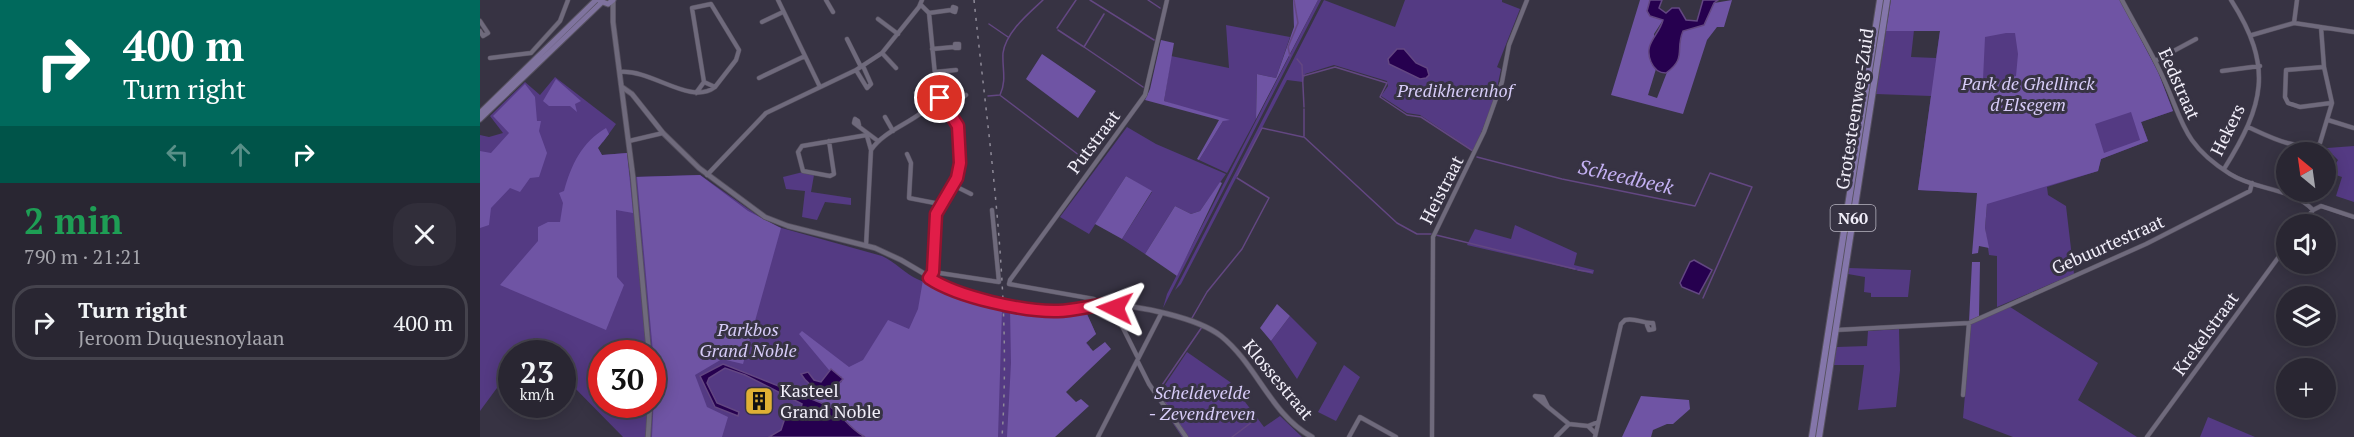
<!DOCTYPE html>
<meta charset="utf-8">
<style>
body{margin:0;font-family:"PT Serif",serif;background:#312e3a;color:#f1f3f6;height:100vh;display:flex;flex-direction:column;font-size:22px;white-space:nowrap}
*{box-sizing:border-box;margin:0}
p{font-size:20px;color:#a5a5ac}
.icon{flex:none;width:33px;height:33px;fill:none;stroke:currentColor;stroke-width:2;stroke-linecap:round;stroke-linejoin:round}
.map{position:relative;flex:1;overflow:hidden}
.drawer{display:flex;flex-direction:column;background:#292632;width:480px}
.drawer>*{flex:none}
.banner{background:#00695c;color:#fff;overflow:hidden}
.needle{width:39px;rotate:331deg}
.buttons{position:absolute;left:1796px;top:142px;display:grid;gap:12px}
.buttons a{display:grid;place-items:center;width:60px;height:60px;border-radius:50%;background:#292632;box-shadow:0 3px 15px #0003,0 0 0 2px #45434d;font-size:30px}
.speed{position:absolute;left:18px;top:340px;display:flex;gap:12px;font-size:30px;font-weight:700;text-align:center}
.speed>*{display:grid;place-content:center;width:78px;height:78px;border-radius:50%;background:#292632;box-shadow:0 3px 15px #0003,0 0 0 2px #45434d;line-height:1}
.speed small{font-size:15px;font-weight:400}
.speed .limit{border:9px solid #d22;background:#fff;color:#111}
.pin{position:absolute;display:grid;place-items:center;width:51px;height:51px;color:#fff;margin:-26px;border:3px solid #fff;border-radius:50%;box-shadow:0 2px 6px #0007}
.me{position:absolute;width:66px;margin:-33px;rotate:273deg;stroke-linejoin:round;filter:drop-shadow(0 0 4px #0008)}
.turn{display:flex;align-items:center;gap:21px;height:126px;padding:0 24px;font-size:27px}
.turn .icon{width:78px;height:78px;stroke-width:2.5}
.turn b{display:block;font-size:42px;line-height:51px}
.lanes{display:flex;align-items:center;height:57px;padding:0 24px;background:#0003;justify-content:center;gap:30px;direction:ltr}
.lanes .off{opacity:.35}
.round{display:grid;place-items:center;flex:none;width:63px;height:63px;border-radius:24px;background:#312e3a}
.summary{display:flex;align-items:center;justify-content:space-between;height:102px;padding:0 24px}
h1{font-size:36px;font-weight:700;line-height:45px;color:#1e9e55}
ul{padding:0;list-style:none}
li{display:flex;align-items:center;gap:18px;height:75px;margin:0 12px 9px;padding:0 12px;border:3px solid #45434d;border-radius:24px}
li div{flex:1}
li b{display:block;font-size:22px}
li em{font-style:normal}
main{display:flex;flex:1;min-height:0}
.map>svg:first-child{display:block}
</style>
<main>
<section class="drawer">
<div class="banner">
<div class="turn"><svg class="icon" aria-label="right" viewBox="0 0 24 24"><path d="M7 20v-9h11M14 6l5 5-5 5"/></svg><div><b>400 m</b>Turn right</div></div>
<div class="lanes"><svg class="icon off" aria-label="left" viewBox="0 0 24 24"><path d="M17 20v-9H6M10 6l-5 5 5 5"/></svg><svg class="icon off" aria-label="ahead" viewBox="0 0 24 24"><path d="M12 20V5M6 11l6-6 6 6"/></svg><svg class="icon" aria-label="right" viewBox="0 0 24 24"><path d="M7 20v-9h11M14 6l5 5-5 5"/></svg></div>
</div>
<div class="summary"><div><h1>2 min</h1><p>790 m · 21:21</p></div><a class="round"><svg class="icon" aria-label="close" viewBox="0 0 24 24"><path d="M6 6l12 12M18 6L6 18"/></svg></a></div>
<ul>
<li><svg class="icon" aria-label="right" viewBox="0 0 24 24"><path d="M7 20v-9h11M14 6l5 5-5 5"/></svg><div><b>Turn right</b><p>Jeroom Duquesnoylaan</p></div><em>400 m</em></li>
</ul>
</section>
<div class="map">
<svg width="1874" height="437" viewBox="0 0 1874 437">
<rect width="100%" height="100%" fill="#373343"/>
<path fill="#543a83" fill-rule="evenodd" d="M838,0h3l-158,308 4,-14z
M844,0l71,27 10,-27h97v2l18,7 -23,58 4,2 -6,29 -21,53 -54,-36 -13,-2 -26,-17 7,-10 -1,-5 -53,-16 -29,9 -2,8 -16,-2 -106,204 -6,6z
M1411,0h229l38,72 15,39 -32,11 7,19 -47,18 -3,12 -51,16 1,8 18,11 8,68 -77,33v-51l-8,-1 -4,-27 2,-24 -10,-11 -59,-3 13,-94 -55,-2zM1434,30l26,1 -4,27 -25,-1z
M746,25l64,12 -14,41 -19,-4 -1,45 -29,54 -28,-13 24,-39 -59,-20 7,-45 58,12z
M75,77l61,47 -13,18 -7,3 6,10 25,-2 3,24 70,-2 71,50 111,31c13,6 25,19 35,23 12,5 24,12 37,17 42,15 88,19 133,18l9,20 -10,8 4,5 -62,59 27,31h-432l-55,-56 -5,-11 -1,-16h-14l-14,-16 -11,16h-11l-1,15 -31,42v-276l9,2 14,-4 -13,-17 35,-34 15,13zM122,354h50v51h-50z
M647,127l29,17 70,30 -26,37 -9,3 -16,-8 -30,48 -23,-15 30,-47 -26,-16 -37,58 -29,-17z
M1874,146v56l-18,-6 6,-19 -12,-4 8,-13 -5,-5 -2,3 -17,-9z
M323,172l11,3 -3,17 40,6v7l-26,-3 -8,18 -15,-3 3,-26 -19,-2 -3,-12z
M1035,225l62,28 -3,12 20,5 -1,4 -126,-29 8,-16 36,10z
M1369,268l62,2 -3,27h-37v-4l-7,-1 1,-15 -17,-3z
M1527,305l91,58 -20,37 59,37h-124l-50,-19 8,-94z
M810,316l27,27 -20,36 -26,-38z
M1419,329l1,41 -4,37 -38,3 6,-45h-31l4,-18 30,-1 1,-15z
M707,352l43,30 34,45 16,-11 22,21h-120l-26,-39z
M864,365l16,12 -24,44 -18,-9z
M1728,417l47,20h-55z"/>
<path fill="#6f54a4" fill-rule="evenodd" d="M813,0h25l-62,119 1,-45 19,4 18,-51z
M1160,0h10v16l13,4 -9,14 2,35 -8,26 9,3 26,-67c25,-11 17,-3 31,-28l18,-3 -8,27h-7l-10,13 -24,74 -72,-19z
M1411,0h229l38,72 15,39 -32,11 7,19 -47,18 -3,12 -111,33 -2,24 4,20 -10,-2 -1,7 -6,1 5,-61 -59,-3 22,-159h-54zM1526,33h9l3,21 -2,22 -16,5 -7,-6 -10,4 2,-42zM1651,112l9,28 -36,13 -9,-29z
M681,40l13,3 -10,58 66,19 -7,1 -24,39 -2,-1 22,-39 -74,-20 5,-11z
M562,54l54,37 -18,27 -52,-39z
M76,79l25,22 -6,3 2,8 -7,-6h-21l-6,-5z
M45,84l10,13 2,24h4l-2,10 8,22 -8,24 -9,1 -10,14 -10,-4 -19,20 -2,17 -9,3v-77l11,2 18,-20 -16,-17z
M126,128l3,6 -11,14 4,7 25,-2 6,60 -17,-3 1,67 7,8 -18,45 -106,-45 38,-44v-14l10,-5h12l3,-19 -4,-10 5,-2c7,-26 18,-49 42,-63z
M220,175l48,36 33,17 -38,136 -21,-5 -27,16 12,32 21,10 -6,20h-70l3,-63 -18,-197z
M646,176l26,15 -30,48 -27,-15z
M740,182l2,1 -45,93 -32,-22 30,-48 16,8 9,-3z
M1492,262h8l-1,54 -10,6z
M443,280l33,17 46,12 -4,128h-133c-13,-7 -17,-16 -28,-26 -8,-7 -20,-10 -30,-13l7,-10 15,1 13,-7v-5l-13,-7 -30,-36 3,-3 47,36 14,-7 25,-40 21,9 9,-20z
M797,304l13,12 -19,25 -11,-13z
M530,308l49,7 46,-5 -18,4 9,20 -10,9 7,8 12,-9 6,7 -45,43 10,10 5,-3 8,7 -34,31h-48l4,-74z
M1161,396l48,4 1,9 -17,15h-6l-14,6 -2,7h-29z"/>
<path fill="#26004f" stroke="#634782" stroke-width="1.5" d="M1170,0h12l-3,8 7,5 6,-5h7l7,12 11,1 6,-21h15l-4,3 -10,22 -21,6c-8,19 4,27 -17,42 -8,0 -12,-4 -15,-11 -8,-19 8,-26 12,-42l-13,-4 -3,-5z
M917,49h7l12,14 11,5 2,7 -3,3 -6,1 -31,-15 -1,-5z
M1214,260l18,10 -13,24 -17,-7 -2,-4 10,-21z
M243,364l106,42c15,10 19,22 36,31h-96l12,-7 7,-21 13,-1 1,-4 -57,-29 -20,-7 -16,10 -2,5 10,20 22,9 -1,4 -23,-9 -15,-31z
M351,369l12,10c-13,16 -32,12 -42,-5l7,-2 6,8 7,2z"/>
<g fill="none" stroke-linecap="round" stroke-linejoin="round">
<path stroke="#634782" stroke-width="1.5" d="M610,0l64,40
M668,0l12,8
M509,24l19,13
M577,28l19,-28
M578,30l26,17 20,-33
M604,47l59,40
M810,56l-2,-9 10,-24 -4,-23
M817,59l5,6 2,42
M823,76l32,-9 52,16 -7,14 27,18 14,2 52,34
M508,96l12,-1c7,-15 2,-27 3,-42 3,-21 25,-39 40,-53
M521,96l87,66
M824,136v-27
M824,137l93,86 20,11h14
M997,157l85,22 133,27 15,-33 42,14 -49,111
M757,176l25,-48 41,9
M956,235l139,34
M1098,270l14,2
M712,318l15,-26 35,-43 27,-51 -32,-20
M708,437l-30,-46 44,-64
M752,437l20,-15"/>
<g stroke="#56515f" stroke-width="5">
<path id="minor" d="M298,0l42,87
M346,0l7,12
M1642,0c12,23 26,46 37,69 24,48 20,73 71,105 27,17 61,13 83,36
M473,7l3,1 -1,4 -3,-1z
M449,13l22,-3
M398,19l20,15
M0,21l8,12 -5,3 -3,-5
M282,22l21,-10
M1814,23l3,-23
M1772,35l42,-12 60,9
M367,39l14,28
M475,44h4v4h-4z
M452,49l22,-2
M402,53l14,15
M10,58l41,-5 29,-32 8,-21
M1675,61l41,-22
M1844,67l-38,3 -1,27 3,6 12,4 31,-4
M376,70l11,18 4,-4 -8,-18
M1742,71l38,-5
M140,72c32,-3 70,34 95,15l-11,-5
M455,72l21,-2
M279,78l46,-22
M216,93l8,-11 -12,-74 19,-4 28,46 -3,10 -21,27
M436,93l10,15
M468,109l18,-14
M405,117l8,14
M1848,120l26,8
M379,125l-1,-4 -3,-2 -1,4 24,18
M1768,127c20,9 49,25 72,16l12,-40 -8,-36 -3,-40
M387,136l4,14
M149,141l34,-8
M349,141l5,33 -4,2 -27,-5 -5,-19 4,-6 65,-11
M427,154l4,9 -2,35 31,6
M1744,169c40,-64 50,-102 7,-169
M227,175l59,-62 90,-43 26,-17 37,-46 3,-7
M473,185l18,9
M1822,225l11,-15 8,-4 33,11
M386,246l5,-96c16,-24 53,-29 66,-55l-8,-82 -8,-8
M453,272l4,-58 20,-36 3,-15 -2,-37 -21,-31
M453,272l66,10 -7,-72
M622,305l-8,-6 -85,-15 1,-4 135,-185 22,-95
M635,305l5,17 17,34
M1356,330l133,-7 177,-79 104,-53 2,-8
M658,362l11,22 37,53
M1483,395l6,-72
M1068,407l-13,-11 8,1 5,10 21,17
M1115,433l-7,-7 10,-4
M618,437l63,-123
M869,437l11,-20 36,20
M952,437l1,-200 51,-105 18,-50 7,-37 18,-45
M1076,437l13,-13 19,2
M1115,437l26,-113 4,-4c10,-3 18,4 28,3l1,6 -5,1 -2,-5
M1667,437l139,-190"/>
</g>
<g stroke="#56515f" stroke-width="6">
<path id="tertiary" d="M133,1v21l20,155 16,177
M142,87l10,7 31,39 36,35 66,49 23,9 87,22 26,12 51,30 44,12
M534,305c21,5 41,8 63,5 10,-2 21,-6 31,-5 30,0 90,13 113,31 36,29 50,79 91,101
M168,437l2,-32"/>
</g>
<g stroke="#56515f" stroke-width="7">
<path id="primary" d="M120,1l8,3 5,-4
M0,113l116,-113
M0,119l121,-116"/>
</g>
<g stroke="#56515f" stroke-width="8">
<path id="trunk" d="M1332,437l68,-437
M1339,437l68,-437"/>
</g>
<use href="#minor" stroke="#6f6a7c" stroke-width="4"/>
<use href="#tertiary" stroke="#6f6a7c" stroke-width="4.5"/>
<use href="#primary" stroke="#7f739e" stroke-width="5"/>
<use href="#trunk" stroke="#8476aa" stroke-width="6"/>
<path stroke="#8e8a98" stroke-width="1.5" stroke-dasharray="3 6" stroke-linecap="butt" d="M494,0c15,145 38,291 28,437"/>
<g stroke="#56515f" stroke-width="6" stroke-linecap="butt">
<path id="tertiary-bridge" d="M516,302l18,3"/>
</g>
<use href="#tertiary-bridge" stroke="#6f6a7c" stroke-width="4.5"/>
</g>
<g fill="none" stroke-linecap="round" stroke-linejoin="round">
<g stroke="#92132f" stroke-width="15">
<path id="route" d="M460,98l18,28 2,37 -3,15 -21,36 -3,58 -4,6c28,19 96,34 129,33 17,0 34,-6 51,-7l6,1v3"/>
</g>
<use href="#route" stroke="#e11d48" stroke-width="10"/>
</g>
<defs>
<g id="building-square" transform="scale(1.5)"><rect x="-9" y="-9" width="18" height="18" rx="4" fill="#dfb034" stroke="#373343"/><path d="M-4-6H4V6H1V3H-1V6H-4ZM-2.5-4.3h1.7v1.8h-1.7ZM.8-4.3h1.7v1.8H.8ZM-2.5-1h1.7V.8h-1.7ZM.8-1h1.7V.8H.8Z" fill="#111"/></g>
</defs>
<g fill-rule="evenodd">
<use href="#building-square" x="279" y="401"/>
</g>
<g text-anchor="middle" stroke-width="6" stroke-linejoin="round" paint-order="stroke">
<rect fill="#373343" stroke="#b9b6c2" stroke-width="1.5" x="1350.5" y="205" width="45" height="26" rx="4.5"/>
<g font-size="16" font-weight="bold" fill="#f1eef9">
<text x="1373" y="224">N60</text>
</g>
<g font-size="18" font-style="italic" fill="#d7ccf8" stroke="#373343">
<text x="1548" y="90">Park de Ghellinck<tspan x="1548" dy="21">d'Elsegem</tspan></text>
<text x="975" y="97">Predikherenhof</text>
<text x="268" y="336">Parkbos<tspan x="268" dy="21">Grand Noble</tspan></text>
<text x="722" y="399">Scheldevelde<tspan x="722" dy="21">- Zevendreven</tspan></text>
</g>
<g font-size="18" fill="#f1eef9" stroke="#373343">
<text transform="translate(1699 84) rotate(66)" y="6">Eedstraat</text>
<text transform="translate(1375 109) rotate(-81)" y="6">Grotesteenweg-Zuid</text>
<text transform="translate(1748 130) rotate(-64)" y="6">Hekers</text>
<text transform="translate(614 142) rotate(-53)" y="6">Putstraat</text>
<text transform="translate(962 190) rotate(-63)" y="6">Heistraat</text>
<text transform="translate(1628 245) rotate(-24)" y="6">Gebuurtestraat</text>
<text transform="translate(1726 334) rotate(-54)" y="6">Krekelstraat</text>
<text transform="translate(798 380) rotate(50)" y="6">Klossestraat</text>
</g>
<g font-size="18" fill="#f1eef9" stroke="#373343" text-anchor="start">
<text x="300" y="397">Kasteel<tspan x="300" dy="21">Grand Noble</tspan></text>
</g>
<g font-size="20" font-style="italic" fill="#c4b1f3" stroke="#373343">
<text transform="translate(1146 177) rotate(13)" y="7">Scheedbeek</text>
</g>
</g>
</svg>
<div class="buttons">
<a><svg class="needle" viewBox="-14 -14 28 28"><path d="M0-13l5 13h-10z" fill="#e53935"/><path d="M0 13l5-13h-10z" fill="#a5a5ac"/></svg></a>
<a><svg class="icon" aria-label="sound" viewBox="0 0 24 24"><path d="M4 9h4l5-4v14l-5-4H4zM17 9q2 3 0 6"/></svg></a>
<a><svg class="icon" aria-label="layers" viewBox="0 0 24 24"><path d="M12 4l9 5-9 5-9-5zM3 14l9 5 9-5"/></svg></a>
<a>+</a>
</div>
<div class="speed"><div>23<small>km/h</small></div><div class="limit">30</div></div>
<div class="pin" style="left:460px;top:98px;background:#d93025"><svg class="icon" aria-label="arrive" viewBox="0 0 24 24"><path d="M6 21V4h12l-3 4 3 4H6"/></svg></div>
<svg class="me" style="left:635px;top:308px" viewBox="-20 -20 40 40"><path d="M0-17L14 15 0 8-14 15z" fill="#e11d48" stroke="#fff" stroke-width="4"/></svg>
</div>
</main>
